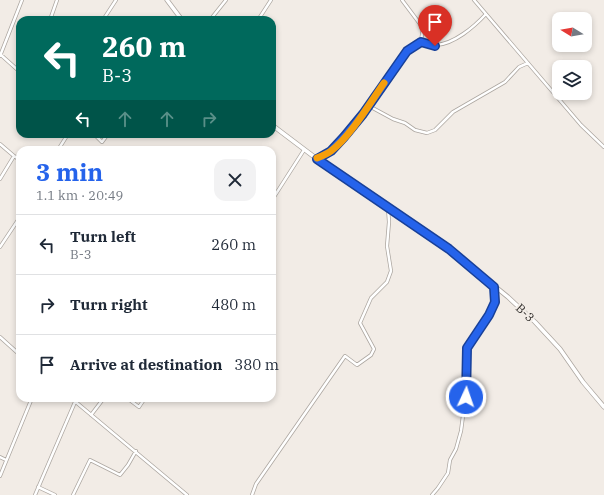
<!DOCTYPE html>
<meta charset="utf-8">
<style>
body{margin:0;font-family:"IBM Plex Serif",serif;background:#f2f2f3;color:#1f2937;height:100vh;display:flex;flex-direction:column;font-size:15px;white-space:nowrap}
*{box-sizing:border-box;margin:0}
p{font-size:13px;color:#747a83}
.icon{flex:none;width:22px;height:22px;fill:none;stroke:currentColor;stroke-width:2;stroke-linecap:round;stroke-linejoin:round}
.map{position:relative;flex:1;overflow:hidden}
.details{position:absolute;left:16px;top:146px;width:260px;height:256px;display:flex;flex-direction:column;background:#fff;border-radius:12px;box-shadow:0 2px 6px #0003}
.details>*{flex:none}
.banner{position:absolute;left:16px;top:16px;width:260px;height:122px;border-radius:12px;box-shadow:0 2px 6px #0003;background:#00695c;color:#fff;overflow:hidden}
.needle{width:26px;rotate:281deg}
.controls{position:absolute;left:552px;top:12px;display:grid;gap:8px}
.controls a{display:grid;place-items:center;width:40px;height:40px;border-radius:8px;background:#fff;box-shadow:0 2px 6px #0003;font-size:20px}
.pin{position:absolute;display:grid;place-items:center;width:34px;height:34px;color:#fff;margin:-41px -17px;border-radius:50% 50% 50% 0;rotate:-45deg;box-shadow:0 0 4px #0007}
.pin .icon{rotate:45deg}
.me{position:absolute;width:44px;margin:-22px;rotate:3deg;stroke-linejoin:round;filter:drop-shadow(0 0 3px #0008)}
.turn{display:flex;align-items:center;gap:14px;height:84px;padding:0 20px;font-size:18px}
.turn .icon{width:52px;height:52px;stroke-width:2.5}
.turn b{display:block;font-size:28px;line-height:34px}
.lanes{display:flex;align-items:center;height:38px;padding:0 20px;background:#0003;justify-content:center;gap:20px;direction:ltr}
.lanes .off{opacity:.35}
.round{display:grid;place-items:center;flex:none;width:42px;height:42px;border-radius:12px;background:#f2f2f3}
.overview{display:flex;align-items:center;justify-content:space-between;height:68px;padding:0 20px}
h1{font-size:24px;font-weight:700;line-height:30px;color:#2563eb}
ul{padding:0;list-style:none}
li{display:flex;align-items:center;gap:12px;height:60px;padding:0 20px;border-top:1px solid #e0e1e3}
li div{flex:1}
li b{display:block;font-size:15px}
li em{font-style:normal}
.map>svg:first-child{display:block}
</style>
<div class="map">
<svg width="604" height="495" viewBox="0 0 604 495">
<rect width="100%" height="100%" fill="#f2ece6"/>
<g fill="none" stroke-linecap="round" stroke-linejoin="round">
<g stroke="#aca6a0" stroke-width="4">
<path id="minor" d="M474,0l107,125 23,22
M50,20l7,-20
M103,20l13,-20
M210,20l16,-20
M258,20l13,-20
M421,41c5,2 10,4 15,4 18,-1 38,-18 50,-31
M1,55l19,17
M0,56l22,-56
M369,106l38,-55 14,-10 2,-13 -21,-28
M94,134l8,8 6,-8
M0,144l14,12 6,4
M58,150l10,-16
M317,159l14,-8 14,-14 24,-31 24,13 12,4 10,7 12,3 8,-3 18,-18 52,-30 14,-15 9,-4
M0,179l14,-23
M272,200l32,-50
M0,247l20,-30
M0,337l20,18
M71,398l116,97
M127,398l12,9 6,-9
M91,415l13,-17
M0,457l6,3
M0,476l32,-78
M38,487l17,8
M35,495l40,-93
M73,495l17,-35 30,15 8,-10 8,-14
M252,495l4,-11 89,-128 12,9 14,-10 3,-6 -14,-26 11,-25 16,-16 4,-11 -4,-25 2,-24 -1,-14
M432,495l6,-7 10,-15 2,-13 6,-11 5,-18 6,-46v-37l22,-33 6,-13 -1,-15"/>
</g>
<g stroke="#aca6a0" stroke-width="5">
<path id="secondary" d="M167,0l15,20
M272,125l45,34 132,90 59,48 27,25 25,27 23,33 21,25"/>
</g>
<use href="#minor" stroke="#fff" stroke-width="2.5"/>
<use href="#secondary" stroke="#fff" stroke-width="3.5"/>
</g>
<g fill="none" stroke-linecap="round" stroke-linejoin="round">
<g stroke="#184099" stroke-width="10">
<path id="route" d="M435,46l-14,-4 -14,9 -44,63 -19,23 -13,14 -14,8 132,90 45,38 1,15 -6,13 -22,33 -1,49"/>
</g>
<use href="#route" stroke="#2563eb" stroke-width="7"/>
<path stroke="#f59e0b" stroke-width="7" d="M317,158c5,-2 10,-4 14,-7 19,-14 39,-48 53,-68"/>
</g>
<g text-anchor="middle" stroke-width="4" stroke-linejoin="round" paint-order="stroke">
<g font-size="12" fill="#302d2b" stroke="#f2ece6">
<text transform="translate(525 313) rotate(43)" y="4">B-3</text>
</g>
</g>
</svg>
<div class="controls">
<a><svg class="needle" viewBox="-14 -14 28 28"><path d="M0-13l5 13h-10z" fill="#e53935"/><path d="M0 13l5-13h-10z" fill="#747a83"/></svg></a>
<a><svg class="icon" aria-label="layers" viewBox="0 0 24 24"><path d="M12 4l9 5-9 5-9-5zM3 14l9 5 9-5"/></svg></a>
</div>
<div class="pin" style="left:435px;top:46px;background:#d93025"><svg class="icon" aria-label="arrive" viewBox="0 0 24 24"><path d="M6 21V4h12l-3 4 3 4H6"/></svg></div>
<svg class="me" style="left:466px;top:397px" viewBox="-20 -20 40 40"><circle r="17" fill="#2563eb" stroke="#fff" stroke-width="3"/><path d="M0-11L8 9 0 5-8 9z" fill="#fff"/></svg>
<div class="banner">
<div class="turn"><svg class="icon" aria-label="left" viewBox="0 0 24 24"><path d="M17 20v-9H6M10 6l-5 5 5 5"/></svg><div><b>260 m</b>B-3</div></div>
<div class="lanes"><svg class="icon" aria-label="left" viewBox="0 0 24 24"><path d="M17 20v-9H6M10 6l-5 5 5 5"/></svg><svg class="icon off" aria-label="ahead" viewBox="0 0 24 24"><path d="M12 20V5M6 11l6-6 6 6"/></svg><svg class="icon off" aria-label="ahead" viewBox="0 0 24 24"><path d="M12 20V5M6 11l6-6 6 6"/></svg><svg class="icon off" aria-label="right" viewBox="0 0 24 24"><path d="M7 20v-9h11M14 6l5 5-5 5"/></svg></div>
</div>
<section class="details">
<div class="overview"><div><h1>3 min</h1><p>1.1 km · 20:49</p></div><a class="round"><svg class="icon" aria-label="close" viewBox="0 0 24 24"><path d="M6 6l12 12M18 6L6 18"/></svg></a></div>
<ul>
<li><svg class="icon" aria-label="left" viewBox="0 0 24 24"><path d="M17 20v-9H6M10 6l-5 5 5 5"/></svg><div><b>Turn left</b><p>B-3</p></div><em>260 m</em></li>
<li><svg class="icon" aria-label="right" viewBox="0 0 24 24"><path d="M7 20v-9h11M14 6l5 5-5 5"/></svg><div><b>Turn right</b></div><em>480 m</em></li>
<li><svg class="icon" aria-label="arrive" viewBox="0 0 24 24"><path d="M6 21V4h12l-3 4 3 4H6"/></svg><div><b>Arrive at destination</b></div><em>380 m</em></li>
</ul>
</section>
</div>
